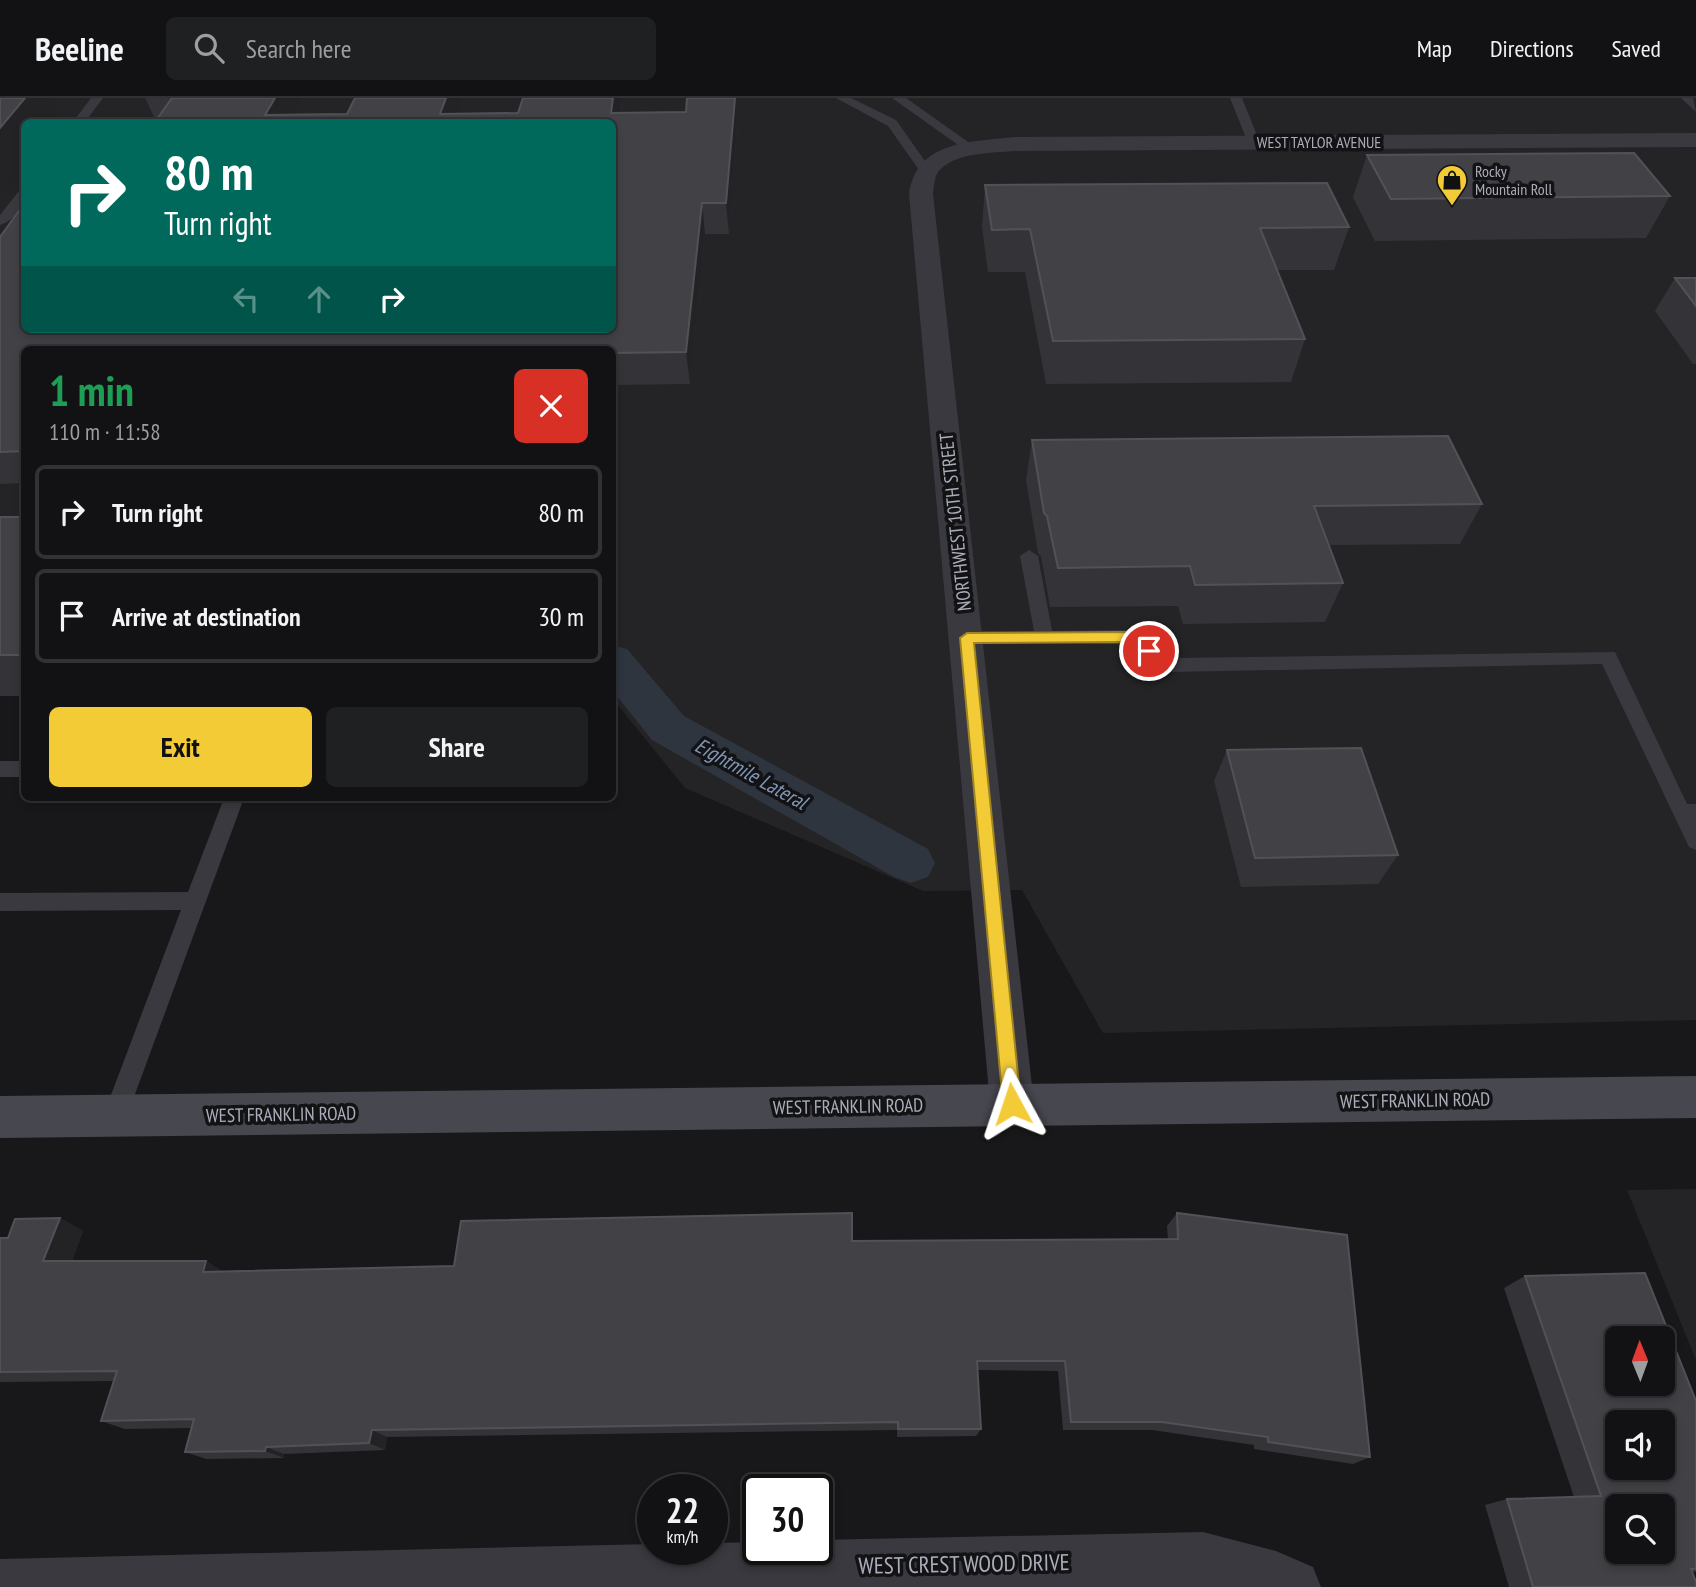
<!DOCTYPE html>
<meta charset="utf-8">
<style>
body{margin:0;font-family:"PT Sans Narrow",sans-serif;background:#1f2022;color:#f1f3f6;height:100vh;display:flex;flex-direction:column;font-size:26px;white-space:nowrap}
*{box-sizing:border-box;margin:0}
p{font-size:23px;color:#9c9ea0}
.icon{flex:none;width:38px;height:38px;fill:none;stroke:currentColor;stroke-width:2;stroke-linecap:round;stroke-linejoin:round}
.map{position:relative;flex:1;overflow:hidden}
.sheet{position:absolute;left:21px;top:248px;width:595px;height:455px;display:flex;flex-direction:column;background:#121214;border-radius:10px;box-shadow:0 4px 10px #0003,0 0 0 2px #313234}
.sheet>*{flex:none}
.hud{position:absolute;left:21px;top:21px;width:595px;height:214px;border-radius:10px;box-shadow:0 4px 10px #0003,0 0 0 2px #313234;background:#00695c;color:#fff;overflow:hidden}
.needle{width:46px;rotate:359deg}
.controls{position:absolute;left:1605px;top:1228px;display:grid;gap:14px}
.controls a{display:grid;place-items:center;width:70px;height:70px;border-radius:10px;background:#121214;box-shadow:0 4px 10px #0003,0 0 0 2px #313234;font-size:35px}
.speed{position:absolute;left:637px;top:1376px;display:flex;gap:14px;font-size:35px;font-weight:700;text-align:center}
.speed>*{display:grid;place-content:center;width:91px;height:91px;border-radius:50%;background:#121214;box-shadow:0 4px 10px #0003,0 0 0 2px #313234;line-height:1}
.speed small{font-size:18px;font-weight:400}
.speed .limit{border:4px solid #111;border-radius:10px;background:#fff;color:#111}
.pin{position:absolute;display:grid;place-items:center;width:60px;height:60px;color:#fff;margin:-30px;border:4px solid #fff;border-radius:50%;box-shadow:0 2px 7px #0007}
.me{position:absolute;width:77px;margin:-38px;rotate:355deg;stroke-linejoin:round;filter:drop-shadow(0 0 5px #0008)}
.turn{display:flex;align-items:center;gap:24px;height:147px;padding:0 28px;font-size:32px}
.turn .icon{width:91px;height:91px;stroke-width:2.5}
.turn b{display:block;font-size:49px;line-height:60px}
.lanes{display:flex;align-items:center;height:66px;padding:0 28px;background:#0003;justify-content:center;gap:35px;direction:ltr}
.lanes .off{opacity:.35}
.round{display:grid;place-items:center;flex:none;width:74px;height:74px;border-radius:10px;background:#1f2022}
.overview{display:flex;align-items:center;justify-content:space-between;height:119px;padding:0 28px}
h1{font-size:42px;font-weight:700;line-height:52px;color:#1e9e55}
.button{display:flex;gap:14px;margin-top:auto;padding:14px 28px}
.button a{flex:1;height:80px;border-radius:10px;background:#f3cb37;color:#111;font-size:28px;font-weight:700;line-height:80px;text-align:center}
.button a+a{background:#1f2022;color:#f1f3f6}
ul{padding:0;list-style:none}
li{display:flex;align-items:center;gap:21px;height:94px;margin:0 14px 10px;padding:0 14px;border:4px solid #313234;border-radius:10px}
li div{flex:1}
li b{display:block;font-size:26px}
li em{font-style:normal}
header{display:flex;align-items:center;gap:42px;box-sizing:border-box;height:98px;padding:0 35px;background:#121214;border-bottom:2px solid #313234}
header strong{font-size:33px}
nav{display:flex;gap:38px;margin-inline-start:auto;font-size:24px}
.search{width:490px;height:63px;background:#1f2022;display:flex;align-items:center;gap:18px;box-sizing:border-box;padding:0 24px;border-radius:10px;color:#9c9ea0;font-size:26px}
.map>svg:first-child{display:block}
</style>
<header>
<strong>Beeline</strong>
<div class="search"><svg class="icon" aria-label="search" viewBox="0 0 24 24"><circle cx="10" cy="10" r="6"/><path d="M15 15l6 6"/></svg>Search here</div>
<nav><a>Map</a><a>Directions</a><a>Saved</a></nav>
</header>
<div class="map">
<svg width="1696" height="1489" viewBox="0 0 1696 1489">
<rect width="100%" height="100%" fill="#18181a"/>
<path fill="#242427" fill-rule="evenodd" d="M0,0h1696v922l-593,13 -81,-143 -99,1 -238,-103 -72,-89 -1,-349h-588v199h-24zM24,24h588v207h-588z
M1696,1091v171l-69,-170z"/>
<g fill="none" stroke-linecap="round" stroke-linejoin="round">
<path fill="#2e353e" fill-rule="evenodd" d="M612,547l15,4 57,67 244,133 7,14 -7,14 -17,6 -17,-6 -242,-137 -40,-50z"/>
<path fill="#39393f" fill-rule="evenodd" d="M91,0h12l-18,24h-12z
M836,0h15l45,22 36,51 -2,3h-8l-34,-48z
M892,0h14l72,51 -6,4 -4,-1z
M1230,0h12l18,45 -2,3 -10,-3z
M1681,0h12l3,14z
M24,92c1,16 -8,29 -24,35v-10l19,-24z
M1029,452l9,6 14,75 76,-1 45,28 442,-6 72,152h9v46l-7,-3 -87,-183 -433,8 -45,-28 -164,-1 -2,-5 2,-5 7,-2h67l-14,-75z
M0,663h24v16h-24z
M224,700h20l-117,318 -3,8 -9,4 -9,-4 -3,-8 78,-206 -181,1v-18l188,-1z"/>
<path fill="#39393f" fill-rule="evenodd" d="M1696,35v14l-681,4c-23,2 -61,1 -77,21 -4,6 -4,15 -5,22l101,910 -6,15 -16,6 -16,-6 -6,-15 -81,-910c8,-54 62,-52 106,-57z
M1203,1434l73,19 37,16 8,20h-1321v-28l653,-15v5h59v-6l46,-1v7h59v-9z"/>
<path fill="#47484f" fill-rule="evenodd" d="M1696,978v42l-1696,20v-42z"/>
</g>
<path fill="#343438" d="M145,0h157l-9,16h54l8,-16h109l-6,16 60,-1 5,-15h100l-2,15 65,-1 53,-14 -10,136h-24l-15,150 -78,1v-35h-588v133l-24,1v-247l24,92 132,-208z
M1367,57l303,41 -24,42 -271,3 -22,-44z
M985,87l364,42 -15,43h-57l28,69 -14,43 -245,2 -21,-112h-37l-6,-45z
M1675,180h21v86h-3l-38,-53z
M1032,342l450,64 -22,40 -131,1 14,38 -18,39 -142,2 -5,-18 -128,1 -9,-51 -3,-3 -12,-73z
M0,419h24v179h-24z
M1227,652l171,105 -20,29 -137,3 -27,-106z
M1177,1115l193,244 -17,7 -99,-15v-4l-102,-15h-89l-5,-59 -80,-1 3,59 -5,7 -79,1v-7l-510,7 -2,13 -101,4v4l-78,1 -21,-7 6,-24 -66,1 -24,-8 13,-40 -114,1v-144h8l52,-20 23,13 -11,30h134l16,10 232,-5 398,-25 316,-2 -1,-13z
M1525,1178l171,125v171h-4l4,15h-187l-24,-82 22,-6 67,-2 -70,-209z"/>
<path fill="#232326" d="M25,0h26l11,22 -2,2h-36v45l-23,29 -1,-68z
M275,0h27l-13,24 -24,-7z
M446,0h18l-9,24 -15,-8z
M613,0h10l-8,45 -4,-30z
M735,0h4l-10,136 -3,-31z
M702,105l3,31 -15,150 -4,-32z
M60,1120l23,13 -16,43 -24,-13z
M206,1163l19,12 -22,-1z
M372,1332l15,7 -2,13 -16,-7z
M266,1349l18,7v4l-19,-7z"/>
<path fill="#414146" stroke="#515258" stroke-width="2" fill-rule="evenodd" d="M0,0h25l-25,30z
M172,0h103l-10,17 82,-1 8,-16h91l-6,16 78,-1 5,-15h90l-2,15 75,-1 1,-14h48l-9,105h-24l-16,149 -74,1v-3h-588v101l-24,1v-215l24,-33v125h588v-207h-457z
M1634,55l36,43 -279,3 -24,-44z
M1327,85l22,44 -89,1 45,111 -252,2 -23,-112 -38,1 -7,-45z
M1675,180h21v28z
M1448,338l34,68 -168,2 29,77 -148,2 -5,-19 -132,2 -11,-52 -3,-3 -12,-73z
M0,419h24v138h-24z
M1361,650l37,107 -143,3 -28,-108z
M852,1115v28l326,-2 -1,-26 170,22 23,222 -102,-15v-5l-106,-15h-91l-6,-61h-88l4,68h-83v-7l-526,8 -3,13 -103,4 -1,4 -80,1 9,-33 -93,2 16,-50 -117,1v-134h8l7,-19 45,-1 -17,43h163l-3,11 251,-6 7,-45z
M1645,1175l51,128v168h-5l5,13v5h-163l-26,-88 94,-3 -76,-220zM1617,1241h45v45h-45zM1617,1325h45v45h-45zM1617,1409h45v45h-45z"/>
<path fill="#f3cb37" stroke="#9e8424" stroke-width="2" d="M1128,534l26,15v8h-10l-18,-13 -152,1 47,461 -2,6 -7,2 -6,-2 -3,-6 -43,-466 7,-5z"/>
<defs>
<g id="shop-pin" transform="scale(1.575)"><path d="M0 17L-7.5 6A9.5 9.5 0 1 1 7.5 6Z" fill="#f3cb37" stroke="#131315"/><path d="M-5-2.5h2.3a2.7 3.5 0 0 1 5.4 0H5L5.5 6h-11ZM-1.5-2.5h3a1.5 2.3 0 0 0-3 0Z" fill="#111"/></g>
</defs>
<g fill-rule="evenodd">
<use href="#shop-pin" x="1452" y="82"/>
</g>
<g text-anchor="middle" stroke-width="7" stroke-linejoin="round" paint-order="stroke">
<g font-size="16" fill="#aaadba" stroke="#131315">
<text x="1319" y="50">WEST TAYLOR AVENUE</text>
</g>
<g font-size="16" fill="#aaadba" stroke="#131315" text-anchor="start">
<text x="1475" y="79">Rocky<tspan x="1475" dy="18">Mountain Roll</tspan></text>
</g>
<g font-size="19" fill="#aaadba" stroke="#131315">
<text transform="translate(955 424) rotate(-96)" y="7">NORTHWEST 10TH STREET</text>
<text transform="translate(1415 1002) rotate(-1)" y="7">WEST FRANKLIN ROAD</text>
<text transform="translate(848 1008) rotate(-1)" y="7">WEST FRANKLIN ROAD</text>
<text transform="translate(281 1016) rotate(-1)" y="7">WEST FRANKLIN ROAD</text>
</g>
<g font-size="21" font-style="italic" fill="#8196b5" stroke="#131315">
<text transform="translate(751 676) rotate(29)" y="7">Eightmile Lateral</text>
</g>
<g font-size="23" fill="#aaadba" stroke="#131315">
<text transform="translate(964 1466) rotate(-1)" y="8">WEST CREST WOOD DRIVE</text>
</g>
</g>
</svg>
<div class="controls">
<a><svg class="needle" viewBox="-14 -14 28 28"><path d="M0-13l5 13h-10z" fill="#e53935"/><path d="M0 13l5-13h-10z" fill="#9c9ea0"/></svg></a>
<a><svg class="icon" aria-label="sound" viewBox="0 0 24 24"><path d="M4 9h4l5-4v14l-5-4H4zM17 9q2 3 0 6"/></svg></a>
<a><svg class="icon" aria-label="search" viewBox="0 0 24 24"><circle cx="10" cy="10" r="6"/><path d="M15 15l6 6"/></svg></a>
</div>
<div class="speed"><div>22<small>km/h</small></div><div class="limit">30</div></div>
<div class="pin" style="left:1149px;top:553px;background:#d93025"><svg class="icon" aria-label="arrive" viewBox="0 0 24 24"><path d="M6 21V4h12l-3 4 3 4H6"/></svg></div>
<svg class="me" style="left:1012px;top:1006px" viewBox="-20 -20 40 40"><path d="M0-17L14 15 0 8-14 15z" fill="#f3cb37" stroke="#fff" stroke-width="4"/></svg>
<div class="hud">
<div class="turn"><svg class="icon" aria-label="right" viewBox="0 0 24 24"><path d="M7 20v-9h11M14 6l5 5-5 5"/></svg><div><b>80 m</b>Turn right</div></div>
<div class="lanes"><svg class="icon off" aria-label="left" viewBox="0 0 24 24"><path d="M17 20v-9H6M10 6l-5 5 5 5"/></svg><svg class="icon off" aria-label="ahead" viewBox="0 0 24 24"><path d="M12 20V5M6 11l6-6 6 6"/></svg><svg class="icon" aria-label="right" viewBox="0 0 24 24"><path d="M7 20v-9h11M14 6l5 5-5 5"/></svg></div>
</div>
<section class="sheet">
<div class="overview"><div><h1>1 min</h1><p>110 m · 11:58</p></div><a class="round" style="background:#d93025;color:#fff"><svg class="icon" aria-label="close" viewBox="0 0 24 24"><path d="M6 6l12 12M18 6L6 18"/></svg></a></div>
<ul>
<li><svg class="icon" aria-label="right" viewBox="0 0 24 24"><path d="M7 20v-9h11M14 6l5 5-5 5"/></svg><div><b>Turn right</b></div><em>80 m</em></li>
<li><svg class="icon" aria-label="arrive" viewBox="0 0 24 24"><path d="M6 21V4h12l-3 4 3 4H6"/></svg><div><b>Arrive at destination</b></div><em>30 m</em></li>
</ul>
<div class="button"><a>Exit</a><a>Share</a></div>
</section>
</div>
